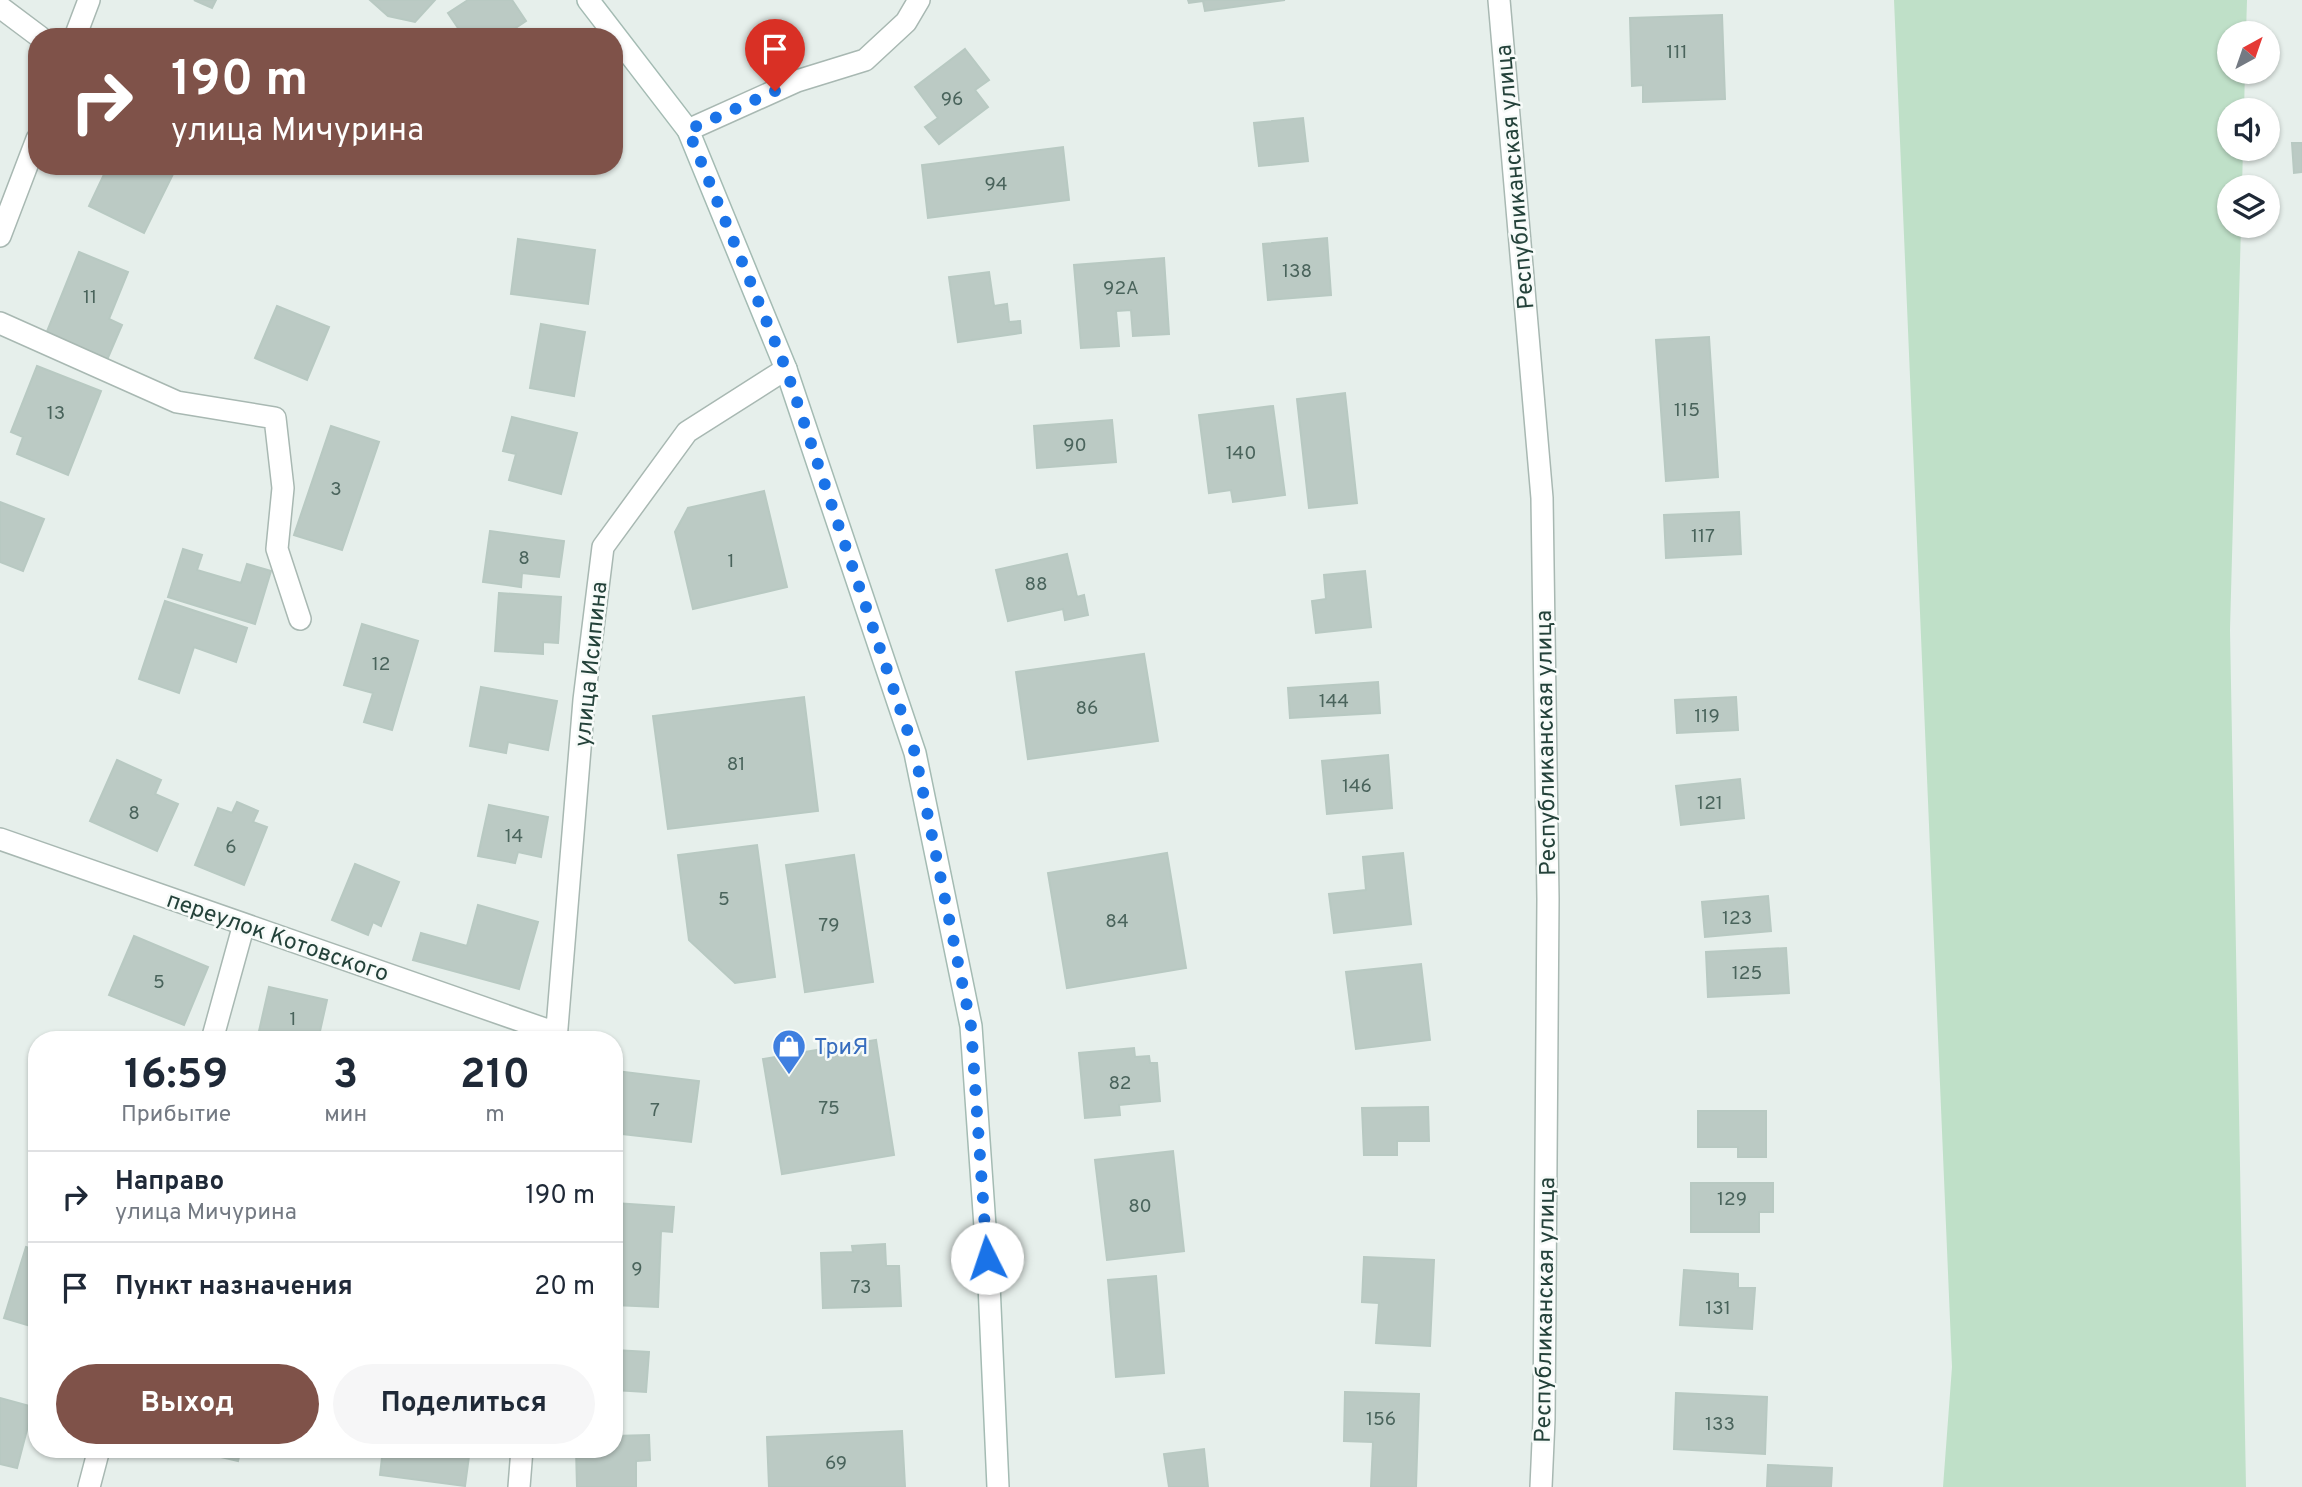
<!DOCTYPE html>
<html lang="ru">
<meta charset="utf-8">
<style>
body{margin:0;font-family:Overpass,sans-serif;background:#f6f6f7;color:#1f2937;height:100vh;display:flex;flex-direction:column;font-size:26px;white-space:nowrap}
*{box-sizing:border-box;margin:0}
p{font-size:23px;color:#747a83}
.icon{flex:none;width:38px;height:38px;fill:none;stroke:currentColor;stroke-width:2;stroke-linecap:round;stroke-linejoin:round}
.map{position:relative;flex:1;overflow:hidden}
.details{position:absolute;left:28px;top:1031px;width:595px;height:427px;display:flex;flex-direction:column;background:#fff;border-radius:28px;box-shadow:0 2px 5px #0004}
.details>*{flex:none}
.banner{position:absolute;left:28px;top:28px;width:595px;height:147px;border-radius:28px;box-shadow:0 2px 5px #0004;background:#7f5249;color:#fff;overflow:hidden}
.needle{width:46px;rotate:40deg}
.controls{position:absolute;left:2217px;top:21px;display:grid;gap:14px}
.controls a{display:grid;place-items:center;width:63px;height:63px;border-radius:50%;background:#fff;box-shadow:0 2px 5px #0004;font-size:35px}
.pin{position:absolute;display:grid;place-items:center;width:60px;height:60px;color:#fff;margin:-72px -30px;border-radius:50% 50% 50% 0;rotate:-45deg;box-shadow:0 0 7px #0007}
.pin .icon{rotate:45deg}
.me{position:absolute;width:77px;margin:-38px;rotate:356deg;stroke-linejoin:round;filter:drop-shadow(0 0 5px #0008)}
.turn{display:flex;align-items:center;gap:24px;height:147px;padding:0 28px;font-size:32px}
.turn .icon{width:91px;height:91px;stroke-width:2.5}
.turn b{display:block;font-size:49px;line-height:60px}
.eta{display:flex;justify-content:space-evenly;align-items:center;height:119px;text-align:center}
.eta b{font-size:42px;font-weight:700;line-height:49px}
.action{display:flex;gap:14px;margin-top:auto;padding:14px 28px}
.action a{flex:1;height:80px;border-radius:42px;background:#7f5249;color:#fff;font-size:28px;font-weight:700;line-height:80px;text-align:center}
.action a+a{background:#f6f6f7;color:#1f2937}
ul{padding:0;list-style:none}
li{display:flex;align-items:center;gap:21px;height:91px;padding:0 28px;border-top:2px solid #e0e1e3}
li div{flex:1}
li b{display:block;font-size:26px}
li em{font-style:normal}
.map>svg:first-child{display:block}
</style>
<div class="map">
<svg width="2302" height="1487" viewBox="0 0 2302 1487">
<rect width="100%" height="100%" fill="#e6efeb"/>
<path fill="#bfe0c8" d="M1894,0h353l-1,33h-16v39h15l-1,38h-14v39h13l-1,38h-12v39h11l-11,404 16,857h-303l9,-120z"/>
<path fill="#bbcac4" stroke="#b8c9c2" stroke-width="2" d="M194,0h22l-4,8z
M370,0h65l-20,22 -27,-6z
M468,0h44l14,21 -24,16h-38l-16,-24z
M1188,0h97l-80,11 -2,-10 -14,2z
M1722,15l3,84 -82,3v-17l-11,1 -2,-68z
M965,49l24,31 -14,10 13,17 -49,37 -14,-17 13,-9 -23,-31z
M1303,118l5,43 -49,5 -5,-43z
M2292,143h10v29l-8,1z
M1063,147l6,53 -141,18 -6,-53z
M108,166l68,2 -32,65 -55,-27z
M1327,238l4,57 -63,5 -5,-56z
M518,239l77,11 -7,54 -77,-10z
M79,252l49,20 -19,47 13,6 -15,35 -61,-26z
M1164,258l5,76 -36,2 -2,-26 -15,1 3,35 -38,2 -7,-83z
M989,272l5,34 13,-2 2,18 11,-1 1,12 -63,9 -9,-65z
M277,306l52,21 -22,53 -52,-22z
M541,324l44,8 -11,64 -44,-8z
M1709,337l9,140 -52,4 -10,-141z
M37,366l64,25 -33,84 -51,-21 6,-17 -12,-5z
M1345,393l12,110 -48,5 -12,-109z
M1273,406l12,89 -52,7 -2,-12 -22,3 -10,-78z
M512,417l65,16 -16,61 -52,-14 7,-26 -13,-3z
M1112,420l4,42 -79,6 -3,-42z
M331,426l48,16 -37,108 -48,-15z
M764,491l23,96 -94,22 -18,-77 13,-24z
M0,502l44,17 -21,52 -23,-9z
M1739,512l2,42 -75,4 -2,-43z
M490,531l74,10 -5,36 -37,-4 -1,14 -38,-5z
M183,549l19,6 -5,15 44,13 6,-19 24,7 -16,53 -87,-27z
M1067,554l10,43 7,-2 4,20 -23,5 -2,-11 -55,12 -12,-51z
M1365,571l6,56 -55,6 -4,-32 14,-2 -2,-24z
M499,593l62,4 -3,46 -15,-1v12l-48,-3z
M165,601l82,27 -11,34 -42,-15 -15,46 -40,-14z
M362,624l56,17 -26,89 -28,-8 9,-29 -29,-8z
M1144,654l14,87 -130,18 -12,-87z
M1378,682l2,31 -90,5 -2,-30z
M481,687l76,14 -9,49 -40,-8 -2,11 -36,-7z
M804,697l14,114 -150,18 -15,-113z
M1736,697l2,33 -61,3 -2,-33z
M1388,755l4,53 -65,6 -5,-53z
M117,760l44,20 -6,14 23,10 -21,47 -67,-30z
M1740,779l4,39 -63,7 -5,-39z
M237,802l21,9 -5,11 14,5 -23,58 -49,-20 23,-57 14,5z
M489,805l59,12 -7,40 -23,-5 -3,11 -37,-7z
M757,845l18,132 -40,6 -46,-43 -11,-85z
M1167,853l19,115 -119,20 -19,-115z
M1403,853l8,71 -77,9 -5,-39 37,-4 -3,-33z
M854,855l19,127 -68,10 -19,-127z
M355,864l44,18 -18,44 -8,-4 -5,13 -36,-15z
M1768,896l3,35 -66,6 -3,-35z
M478,905l60,17 -19,67 -106,-29 8,-27 46,13z
M134,936l74,31 -24,58 -75,-30z
M1786,948l3,45 -81,4 -2,-45z
M1421,964l9,76 -74,9 -10,-77z
M269,987l58,13 -9,40 -19,-4 -1,4h-41z
M876,1040l18,115 -112,19 -19,-115z
M1134,1048l1,9 14,-1 1,7h7l3,38 -41,4 1,10 -35,3 -6,-65z
M616,1071l83,10 -8,61 -77,-9z
M1428,1107l1,34h-32v14h-33l-2,-47z
M1698,1111h68v46h-28v-10h-40z
M1173,1151l11,100 -77,9 -12,-100z
M1691,1183h82v29h-14v20h-68z
M614,1203l60,4 -2,25 -11,-1 -3,76 -44,-2z
M885,1244l1,22h13l2,40 -78,2 -2,-55 32,-1 -1,-6z
M26,1247l11,4v77l-33,-10z
M1364,1257l70,3 -4,86 -54,-3 3,-40 -17,-1z
M1684,1270l54,4v14h17l-3,41 -72,-4z
M1156,1276l8,97 -48,4 -8,-97z
M614,1350l35,2 -3,40 -32,-2z
M1345,1392l74,2 -3,93h-45l2,-45 -29,-1z
M1676,1393l91,4 -2,57 -91,-5z
M0,1398l33,9 -16,61 -17,-4z
M902,1431l3,56h-136l-2,-50z
M649,1435l1,25 -14,1v26h-59l-1,-38h38v-13z
M187,1449h54l-3,12z
M383,1449h87l-5,37 -85,-11z
M1204,1449l4,38h-39l-5,-33z
M1768,1465l64,3 -1,19h-64z"/>
<g fill="none" stroke-linecap="round" stroke-linejoin="round">
<g stroke="#a8b8b2" stroke-width="24">
<path id="minor" d="M0,7l40,30
M75,37l14,-37
M688,130l109,-49 68,-21 41,-38 13,-22
M0,236l37,-97
M0,323l177,79 98,16 8,70 -6,61 23,70
M0,839l556,194
M212,1040l32,-116
M556,1040l28,-340 19,-153 84,-115 99,-63
M89,1487l10,-38
M519,1487l3,-38"/>
</g>
<g stroke="#a8b8b2" stroke-width="24">
<path id="tertiary" d="M1499,0l43,498 6,401 -4,520 -3,68"/>
</g>
<g stroke="#a4bbb3" stroke-width="24">
<path id="secondary" d="M588,0l100,130 98,239 129,384 56,273 18,258 9,203"/>
</g>
<use href="#minor" stroke="#fff" stroke-width="21"/>
<use href="#tertiary" stroke="#fff" stroke-width="21"/>
<use href="#secondary" stroke="#fff" stroke-width="21"/>
</g>
<g fill="none" stroke-linecap="round" stroke-linejoin="round">
<path stroke="#1a73e8" stroke-width="12" stroke-dasharray="0 21.6" d="M775,91l-87,39 98,239 129,384 56,273 16,232"/>
</g>
<defs>
<g id="shop-pin" transform="scale(1.75)"><path d="M0 17L-7.5 6A9.5 9.5 0 1 1 7.5 6Z" fill="#3f7fe0" stroke="#f7fbf9"/><path d="M-5-2.5h2.3a2.7 3.5 0 0 1 5.4 0H5L5.5 6h-11ZM-1.5-2.5h3a1.5 2.3 0 0 0-3 0Z" fill="#fff"/></g>
</defs>
<g fill-rule="evenodd">
<use href="#shop-pin" x="789" y="1046"/>
</g>
<g text-anchor="middle" stroke-width="5" stroke-linejoin="round" paint-order="stroke">
<g font-size="19" fill="#4a645c">
<text x="1677" y="58">111</text>
<text x="952" y="105">96</text>
<text x="996" y="190">94</text>
<text x="1297" y="277">138</text>
<text x="1121" y="294">92А</text>
<text x="90" y="303">11</text>
<text x="1687" y="416">115</text>
<text x="56" y="419">13</text>
<text x="1075" y="451">90</text>
<text x="1241" y="459">140</text>
<text x="336" y="495">3</text>
<text x="1703" y="542">117</text>
<text x="524" y="564">8</text>
<text x="731" y="567">1</text>
<text x="1036" y="590">88</text>
<text x="381" y="670">12</text>
<text x="1334" y="707">144</text>
<text x="1087" y="714">86</text>
<text x="1707" y="722">119</text>
<text x="736" y="770">81</text>
<text x="1357" y="792">146</text>
<text x="1710" y="809">121</text>
<text x="134" y="819">8</text>
<text x="514" y="842">14</text>
<text x="231" y="853">6</text>
<text x="724" y="905">5</text>
<text x="1737" y="924">123</text>
<text x="1117" y="927">84</text>
<text x="829" y="931">79</text>
<text x="1747" y="979">125</text>
<text x="159" y="988">5</text>
<text x="293" y="1025">1</text>
<text x="1120" y="1089">82</text>
<text x="829" y="1114">75</text>
<text x="655" y="1116">7</text>
<text x="1732" y="1205">129</text>
<text x="1140" y="1212">80</text>
<text x="637" y="1275">9</text>
<text x="861" y="1293">73</text>
<text x="1718" y="1314">131</text>
<text x="1381" y="1425">156</text>
<text x="1720" y="1430">133</text>
<text x="836" y="1469">69</text>
</g>
<g font-size="23" fill="#24423a" stroke="#f7fbf9">
<text transform="translate(1514 177) rotate(-95)" y="8">Республиканская улица</text>
<text transform="translate(590 664) rotate(-84)" y="8">улица Исипина</text>
<text transform="translate(1545 743) rotate(-91)" y="8">Республиканская улица</text>
<text transform="translate(278 936) rotate(19)" y="8">переулок Котовского</text>
<text transform="translate(1544 1310) rotate(-89)" y="8">Республиканская улица</text>
</g>
<g font-size="23" fill="#366cbe" stroke="#f7fbf9" text-anchor="start">
<text x="814" y="1054">ТриЯ</text>
</g>
</g>
</svg>
<div class="controls">
<a><svg class="needle" viewBox="-14 -14 28 28"><path d="M0-13l5 13h-10z" fill="#e53935"/><path d="M0 13l5-13h-10z" fill="#747a83"/></svg></a>
<a><svg class="icon" aria-label="sound" viewBox="0 0 24 24"><path d="M4 9h4l5-4v14l-5-4H4zM17 9q2 3 0 6"/></svg></a>
<a><svg class="icon" aria-label="layers" viewBox="0 0 24 24"><path d="M12 4l9 5-9 5-9-5zM3 14l9 5 9-5"/></svg></a>
</div>
<div class="pin" style="left:775px;top:91px;background:#d93025"><svg class="icon" aria-label="arrive" viewBox="0 0 24 24"><path d="M6 21V4h12l-3 4 3 4H6"/></svg></div>
<svg class="me" style="left:987px;top:1258px" viewBox="-20 -20 40 40"><circle r="19" fill="#fff"/><path d="M0-13L10 11 0 6-10 11z" fill="#1a73e8"/></svg>
<div class="banner">
<div class="turn"><svg class="icon" aria-label="right" viewBox="0 0 24 24"><path d="M7 20v-9h11M14 6l5 5-5 5"/></svg><div><b>190 m</b>улица Мичурина</div></div>
</div>
<section class="details">
<div class="eta">
<div><b>16:59</b><p>Прибытие</p></div>
<div><b>3</b><p>мин</p></div>
<div><b>210</b><p>m</p></div>
</div>
<ul>
<li><svg class="icon" aria-label="right" viewBox="0 0 24 24"><path d="M7 20v-9h11M14 6l5 5-5 5"/></svg><div><b>Направо</b><p>улица Мичурина</p></div><em>190 m</em></li>
<li><svg class="icon" aria-label="arrive" viewBox="0 0 24 24"><path d="M6 21V4h12l-3 4 3 4H6"/></svg><div><b>Пункт назначения</b></div><em>20 m</em></li>
</ul>
<div class="action"><a>Выход</a><a>Поделиться</a></div>
</section>
</div>
